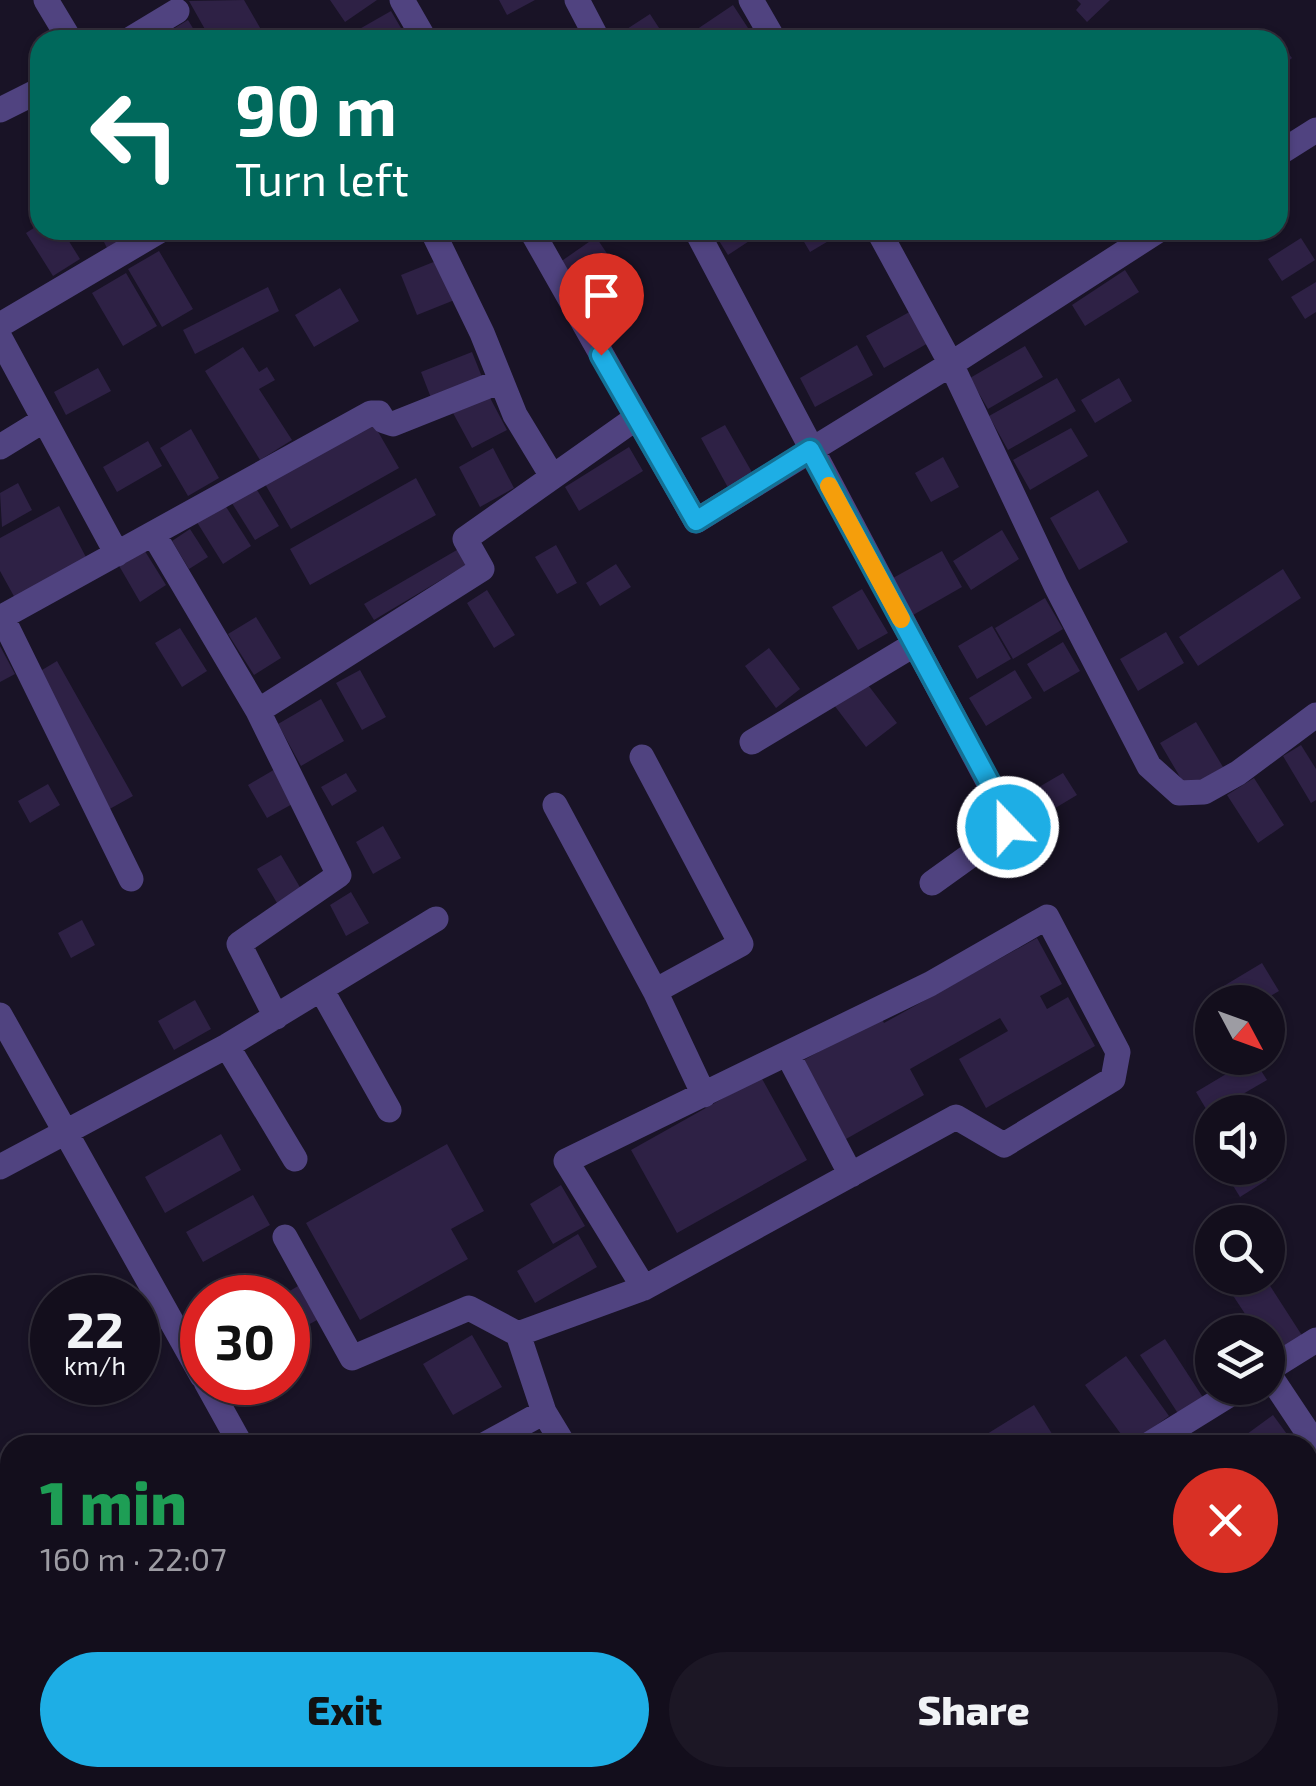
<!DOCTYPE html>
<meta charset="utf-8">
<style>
body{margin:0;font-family:"Exo 2",sans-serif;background:#1c1725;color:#f1f3f6;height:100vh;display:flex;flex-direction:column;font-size:38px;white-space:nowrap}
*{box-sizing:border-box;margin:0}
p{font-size:32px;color:#9d9ca3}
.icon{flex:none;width:55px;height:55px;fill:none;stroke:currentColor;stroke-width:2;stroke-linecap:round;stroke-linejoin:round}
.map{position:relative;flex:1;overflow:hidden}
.sheet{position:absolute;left:0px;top:1435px;width:1318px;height:352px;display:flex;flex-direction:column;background:#130e1c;border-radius:30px 30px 0 0;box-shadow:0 2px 8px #0004,0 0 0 2px #322e3b}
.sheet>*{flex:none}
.guide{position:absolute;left:30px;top:30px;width:1258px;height:210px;border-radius:30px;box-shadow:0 2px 8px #0004,0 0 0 2px #322e3b;background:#00695c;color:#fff;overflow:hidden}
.needle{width:65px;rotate:131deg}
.buttons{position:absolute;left:1195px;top:985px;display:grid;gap:20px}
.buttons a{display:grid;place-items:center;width:90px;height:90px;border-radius:50%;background:#130e1c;box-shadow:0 2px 8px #0004,0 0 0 2px #322e3b;font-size:50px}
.speed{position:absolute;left:30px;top:1275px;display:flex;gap:20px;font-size:50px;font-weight:700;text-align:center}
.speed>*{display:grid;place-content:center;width:130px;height:130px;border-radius:50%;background:#130e1c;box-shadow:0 2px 8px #0004,0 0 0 2px #322e3b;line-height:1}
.speed small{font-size:25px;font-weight:400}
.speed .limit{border:15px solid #d22;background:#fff;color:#111}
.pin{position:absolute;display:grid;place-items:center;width:85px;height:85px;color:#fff;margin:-102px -42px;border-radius:50% 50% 50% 0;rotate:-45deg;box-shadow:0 0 10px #0007}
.pin .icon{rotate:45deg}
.me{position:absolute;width:110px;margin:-55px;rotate:338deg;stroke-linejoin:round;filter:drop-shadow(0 0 8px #0008)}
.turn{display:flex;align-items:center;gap:35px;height:210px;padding:0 40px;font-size:45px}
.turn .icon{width:130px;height:130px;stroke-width:2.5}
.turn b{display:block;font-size:70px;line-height:85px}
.round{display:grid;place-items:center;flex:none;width:105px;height:105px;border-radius:52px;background:#1c1725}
.headline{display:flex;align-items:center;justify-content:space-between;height:170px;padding:0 40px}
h1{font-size:60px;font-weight:800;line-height:75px;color:#1e9e55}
.button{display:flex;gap:20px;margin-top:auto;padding:20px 40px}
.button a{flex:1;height:115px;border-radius:60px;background:#1eaee5;color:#111;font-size:40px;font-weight:800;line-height:115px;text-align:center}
.button a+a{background:#1c1725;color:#f1f3f6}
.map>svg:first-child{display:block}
</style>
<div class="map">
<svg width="1316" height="1786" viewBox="0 0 1316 1786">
<rect width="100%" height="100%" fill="#191326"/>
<path fill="#2e2145" d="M244,0l19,33 -12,7h-40l-22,-39z
M330,0h47l-32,22z
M499,0h36l-28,15z
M1077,0h33l-23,22 -11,-12 5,-6z
M733,5l15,23 -18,12h-49z
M391,11l17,29h-57l-2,-5z
M650,14l11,17 -15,9h-36z
M188,20l12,20h-45z
M1272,32l20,26 -14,11v-29h-16z
M40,224v6h22l18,29 -27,17 -27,-43z
M98,230h48l-38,20z
M725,230h41l-38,25 -12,-19z
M797,230h50l-37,22z
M596,237l18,27 -43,29 -18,-26z
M1301,238l14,22 -33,21 -14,-22z
M159,251l34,58 -31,18 -34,-58z
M441,259l16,40 -40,16 -16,-40z
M1125,270l14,22 -54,34 -13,-21z
M126,273l31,53 -34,20 -31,-53z
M1316,282v30l-11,7 -14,-22z
M268,287l11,24 -84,43 -12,-24z
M340,288l19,33 -45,26 -19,-32z
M913,310l17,32 -46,26 -18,-32z
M857,345l16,30 -58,32 -15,-29z
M1025,346l18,31 -55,32 -18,-31z
M243,347l16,25 8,-5 8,13 -16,9 33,51 -32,20 -55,-89z
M472,352l12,30 -51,21 -12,-31z
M98,368l13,23 -45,24 -12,-23z
M1057,378l19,33 -68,39 -19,-34z
M1119,378l13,23 -37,22 -14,-23z
M488,394l19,36 -35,18 -19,-35z
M373,423l26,45 -108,61 -26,-45z
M725,425l32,56 -25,14 -31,-57z
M1071,428l17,28 -58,34 -17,-30z
M191,429l28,49 -31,18 -28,-48z
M148,441l14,25 -45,26 -14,-25z
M629,447l14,24 -64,40 -14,-24z
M493,448l21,40 -34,19 -21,-40z
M943,457l16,30 -28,15 -16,-29z
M416,478l20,37 -126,70 -20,-36z
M18,483l14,27 -30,17 -2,-34z
M254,485l25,41 -24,14 -25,-40z
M1098,490l30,52 -49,28 -29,-52z
M223,502l28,44 -28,18 -28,-45z
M59,506l29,55 -72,39 -16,-29v-33z
M190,529l18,28 -19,12 -17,-28z
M1002,530l17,29 -48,31 -18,-29z
M556,545l21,38 -20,11 -22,-37z
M462,547l9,15 -97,58 -10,-16z
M143,548l23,37 -26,17 -22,-38z
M942,551l20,36 -49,28 -20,-37z
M616,564l15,23 -31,19 -14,-23z
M1283,569l18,29 -103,68 -19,-29z
M862,589l26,44 -30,17 -26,-43z
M487,590l28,45 -21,13 -27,-45z
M1045,598l18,31 -50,30 -18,-31z
M256,617l25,41 -27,17 -26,-41z
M992,626l19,33 -34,20 -19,-33z
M180,628l27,43 -25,16 -27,-44z
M1166,632l18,31 -46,28 -18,-32z
M1063,642l17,29 -36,21 -17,-28z
M0,646l15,28 -15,8z
M769,648l31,41 -24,19 -31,-42z
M57,661l76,135 -27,15 -74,-135z
M360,670l26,47 -24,13 -26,-47z
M1015,670l17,28 -46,28 -17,-28z
M865,681l32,42 -31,24 -32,-42z
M321,699l23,42 -43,25 -23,-42z
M1196,722l27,45 -36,22 -27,-46z
M1301,745l15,24v31l-5,3 -28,-47z
M277,768l19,34 -29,16 -19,-33z
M346,773l11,18 -25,15 -11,-19z
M1063,773l14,22 -25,15 -13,-23z
M1254,778l30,47 -26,18 -31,-48z
M48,784l12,21 -30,18 -12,-22z
M383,826l18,32 -28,16 -17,-32z
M281,855l20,34 -24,14 -20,-34z
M351,892l18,31 -23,13 -16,-31z
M82,920l13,25 -24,13 -13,-25z
M1037,938l25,46 -22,12 7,13 21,-12 27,49 -109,62 -27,-49 49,-28 -8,-13 -90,51 14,26 -78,44 -44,-78 79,-44 3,6z
M1262,963l17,28 -19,11h-29l-9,-15z
M195,1000l16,29 -37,21 -16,-29z
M1253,1058l14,22 -55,32v7l-16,-27z
M761,1077l46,83 -130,73 -46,-83z
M221,1134l20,36 -76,43 -20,-36z
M447,1144l37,67 -33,18 17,30 -108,61 -54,-97z
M1230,1168h29l8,12 -27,17 -16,-26z
M561,1185l24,41 -32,18 -23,-40z
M253,1195l17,30 -67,37 -17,-30z
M578,1234l19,33 -62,36 -18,-32z
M1250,1278h15l38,59 -30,19 -5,-7v-17h-11l-27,-41z
M298,1286l19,34 -29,16v-38h-10z
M472,1335l30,52 -49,28 -30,-51z
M1165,1339l39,60 -25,16 -39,-60z
M1126,1356l43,60 -40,29 -44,-60z
M1034,1405l25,40h-65l-7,-11z
M1273,1415l22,30h-63z
M0,1515l10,16v34l-10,6z
M403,1778h30l5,8h-30z
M593,1778h58l1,2 -9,6h-45z
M730,1778h36l6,8h-54z
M834,1778h74l5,8h-74z
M1060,1778h81l5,8h-80z"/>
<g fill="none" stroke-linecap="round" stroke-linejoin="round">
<path stroke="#504380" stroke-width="25" d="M46,0l24,40
M402,0l23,40
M577,0l21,40
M751,0l23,40
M129,40l48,-29
M0,110l40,-20
M1278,154l38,-24
M432,230l50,103 33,82 37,61
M531,230l165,291 255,-157 208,-134
M696,230l219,414 -163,98
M878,230l73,134 105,222 93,180 30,27 25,-1 34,-19 78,-58
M0,325l161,-95
M0,338l117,216
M0,447l44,-27
M154,535l104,176
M2,617l129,262
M0,618l371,-205h8l5,8 9,3 108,-43
M915,644l94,177 -6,11 -71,51
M642,757l99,187 -86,47 49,104
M555,805l100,186
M321,989l68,121
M0,1015l202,361
M276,1017l-37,-73 100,-69 -81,-164 224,-142 -17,-30 171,-121
M227,1046l68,113
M788,1055l63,120
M0,1167l227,-121 209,-127
M285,1237l67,121 117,-50 49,26
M1268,1370l48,-30
M1268,1373l48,72
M206,1382l35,63
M484,1445l60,-33
M564,1445l-20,-33 -26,-78 126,-46 312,-171 48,28 109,-66 5,-27 -71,-135 -117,67 -364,177 78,127
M1148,1445l92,-57
M0,1718l10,-6
M0,1769l11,17
M532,1778l4,8
M776,1778l5,8
M1010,1778l6,8
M1274,1778l6,8
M146,1786l14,-8
M487,1786l14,-8"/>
</g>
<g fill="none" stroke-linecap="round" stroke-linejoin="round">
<g stroke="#147195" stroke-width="25">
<path id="route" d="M601,355l95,166 114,-71 198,367v10"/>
</g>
<use href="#route" stroke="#1eaee5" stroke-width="18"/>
<path stroke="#f59e0b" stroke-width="18" d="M829,486l72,133"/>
</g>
</svg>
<div class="buttons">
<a><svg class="needle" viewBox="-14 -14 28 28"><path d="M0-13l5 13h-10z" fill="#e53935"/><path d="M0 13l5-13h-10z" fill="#9d9ca3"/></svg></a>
<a><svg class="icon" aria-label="sound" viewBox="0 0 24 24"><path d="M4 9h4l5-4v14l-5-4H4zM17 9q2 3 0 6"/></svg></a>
<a><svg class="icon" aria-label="search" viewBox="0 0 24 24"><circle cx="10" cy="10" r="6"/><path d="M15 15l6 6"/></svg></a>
<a><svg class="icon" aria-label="layers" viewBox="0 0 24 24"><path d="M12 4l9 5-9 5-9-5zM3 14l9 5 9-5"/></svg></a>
</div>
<div class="speed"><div>22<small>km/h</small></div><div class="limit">30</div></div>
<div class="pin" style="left:601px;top:355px;background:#d93025"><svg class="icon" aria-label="arrive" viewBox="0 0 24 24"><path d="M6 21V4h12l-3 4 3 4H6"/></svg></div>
<svg class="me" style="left:1008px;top:827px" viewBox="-20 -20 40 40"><circle r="17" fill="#1eaee5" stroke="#fff" stroke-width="3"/><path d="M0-11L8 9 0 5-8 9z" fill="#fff"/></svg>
<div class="guide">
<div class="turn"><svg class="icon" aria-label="left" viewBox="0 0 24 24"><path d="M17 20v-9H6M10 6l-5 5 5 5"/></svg><div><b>90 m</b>Turn left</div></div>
</div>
<section class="sheet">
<div class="headline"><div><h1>1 min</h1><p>160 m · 22:07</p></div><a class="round" style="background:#d93025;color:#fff"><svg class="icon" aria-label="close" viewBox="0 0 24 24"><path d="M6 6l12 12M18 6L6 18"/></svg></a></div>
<div class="button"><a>Exit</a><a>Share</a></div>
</section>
</div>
